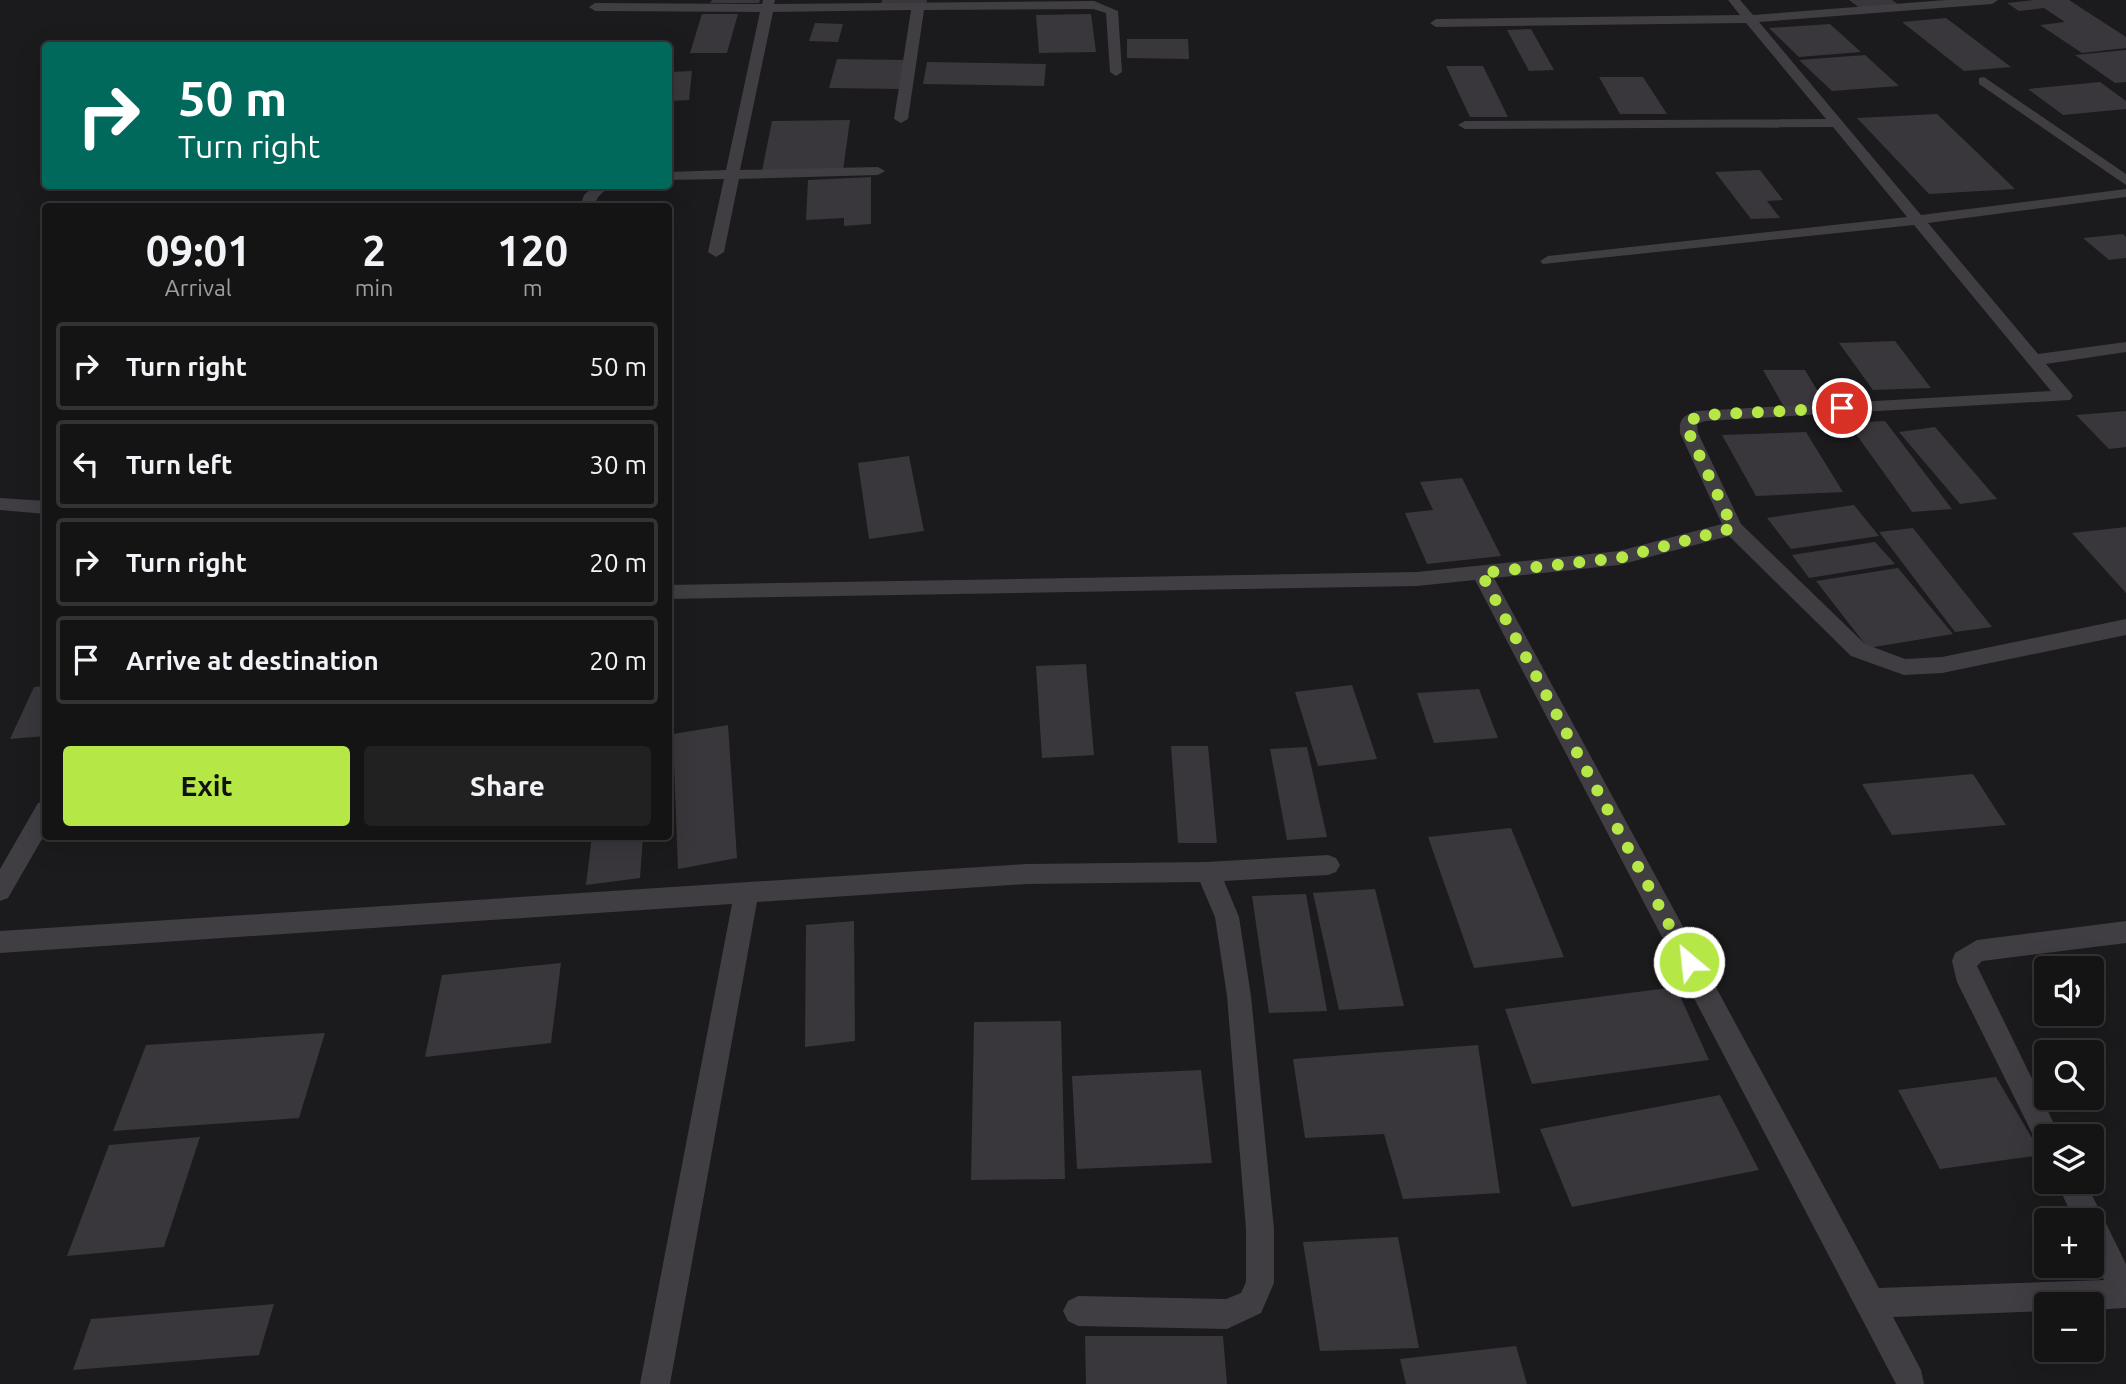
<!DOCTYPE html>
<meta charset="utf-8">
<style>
body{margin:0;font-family:Ubuntu,sans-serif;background:#212122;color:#f1f3f6;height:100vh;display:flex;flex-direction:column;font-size:26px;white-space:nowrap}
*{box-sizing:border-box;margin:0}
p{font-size:23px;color:#9d9ea0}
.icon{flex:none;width:38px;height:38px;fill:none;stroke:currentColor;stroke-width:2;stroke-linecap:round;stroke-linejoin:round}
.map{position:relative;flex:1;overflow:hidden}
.drawer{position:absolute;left:42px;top:203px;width:630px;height:637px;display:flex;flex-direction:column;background:#141415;border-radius:7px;box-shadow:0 7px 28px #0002,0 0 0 2px #333334}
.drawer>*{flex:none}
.banner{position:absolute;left:42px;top:42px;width:630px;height:147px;border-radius:7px;box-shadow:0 7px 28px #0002,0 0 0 2px #333334;background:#00695c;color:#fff;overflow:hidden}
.buttons{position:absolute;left:2034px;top:956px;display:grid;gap:14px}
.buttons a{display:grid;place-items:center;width:70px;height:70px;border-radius:7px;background:#141415;box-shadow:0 7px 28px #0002,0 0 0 2px #333334;font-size:35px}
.pin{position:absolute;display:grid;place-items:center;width:60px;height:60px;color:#fff;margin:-30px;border:4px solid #fff;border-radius:50%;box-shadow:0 2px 7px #0007}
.me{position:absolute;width:77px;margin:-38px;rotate:332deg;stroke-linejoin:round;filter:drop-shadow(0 0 5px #0008)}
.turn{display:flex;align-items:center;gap:24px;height:147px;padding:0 21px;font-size:32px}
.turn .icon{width:91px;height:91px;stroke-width:2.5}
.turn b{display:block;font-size:49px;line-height:60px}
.eta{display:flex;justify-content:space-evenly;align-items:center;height:119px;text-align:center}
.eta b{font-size:42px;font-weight:700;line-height:49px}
.primary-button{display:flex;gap:14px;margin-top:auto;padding:14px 21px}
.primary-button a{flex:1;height:80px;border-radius:7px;background:#b5e747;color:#111;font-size:28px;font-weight:700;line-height:80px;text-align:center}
.primary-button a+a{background:#212122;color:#f1f3f6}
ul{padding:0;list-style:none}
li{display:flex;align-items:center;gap:21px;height:88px;margin:0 14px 10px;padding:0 7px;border:4px solid #333334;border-radius:7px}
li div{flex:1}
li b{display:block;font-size:26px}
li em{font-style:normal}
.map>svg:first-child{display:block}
</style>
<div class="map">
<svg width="2126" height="1384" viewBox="0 0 2126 1384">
<rect width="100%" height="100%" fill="#1b1a1c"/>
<path fill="#39373b" d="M712,0h48l-1,3h-49z
M882,0h45l-1,5h-45z
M1849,0h43l7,5 -38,4z
M2034,0h35l57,37v11l-44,5 -42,-28 25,-3 -21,-14 -25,3 -12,-8z
M702,14h36l-11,39h-37z
M1091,14l5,38 -57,1 -3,-38z
M1946,18l65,49 -47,4 -62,-49z
M815,23l28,1 -5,18 -29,-1z
M1830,24l31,28 -62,5 -30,-29z
M1531,29l23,41 -25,1 -22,-41z
M1127,39h61l1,20 -62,-1z
M2126,50v32l-11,1 -40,-28z
M1865,55l34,31 -67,5 -33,-31z
M837,59l69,1 -6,29 -71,-1z
M927,62l119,2 -2,22 -121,-2z
M1446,66h37l25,51h-38z
M692,71l-3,29 -21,1v-29z
M1599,77h44l24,37h-47z
M2100,82l26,19v8l-63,6 -35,-26z
M1937,114l78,75 -86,5 -72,-76z
M850,120l-7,50 -81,1 10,-50z
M1760,170l23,30 -16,1 13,17 -29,1 -36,-47z
M871,177v47l-27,2v-8l-38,2 2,-40z
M2123,234l3,3v21l-17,2 -26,-22z
M1895,341l36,47 -58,2 -34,-47z
M1763,370h42l22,37h-43z
M2126,411v36l-17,2 -33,-34z
M1885,421l67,88 -40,3 -64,-89z
M1935,427l62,72 -37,5 -61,-72z
M1806,432l37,60 -87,4 -34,-61z
M909,456l15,75 -55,8 -11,-76z
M1462,478l39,78 -74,8 -22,-51 28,-3 -13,-28z
M1854,505l25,31 -88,13 -24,-31z
M2126,527v66l-54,-60z
M1913,528l79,99 -37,5 -76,-100z
M1875,542l20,22 -86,14 -17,-23z
M1898,568l55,66 -85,14 -52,-67z
M1086,664l8,91 -52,3 -6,-92z
M1352,685l25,74 -59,7 -23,-74z
M46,686v50l-36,3 24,-52z
M1479,689l19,49 -64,5 -17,-50z
M728,725l9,133 -59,11 -5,-135z
M1171,746h37l9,97h-39z
M1307,747l20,90 -40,3 -17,-91z
M1973,774l33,51 -114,10 -30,-51z
M1511,828l53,129 -90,11 -46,-131z
M592,836h51l-3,42 -54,7z
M1375,889l29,117 -65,4 -26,-117z
M1306,894l21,117 -58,2 -17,-117z
M854,921l1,120 -50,6 1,-122z
M561,963l-10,80 -126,14 17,-82z
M1676,987l33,73 -177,24 -27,-75z
M1061,1021l4,158 -94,1 3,-158z
M325,1033l-26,85 -186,13 33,-86z
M1478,1045l22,148 -97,6 -19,-65 -79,4 -12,-79z
M1201,1070l11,93 -135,6 -5,-93z
M1996,1077l46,78 -102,14 -42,-79z
M1720,1095l39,75 -187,37 -32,-78z
M200,1137l-36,110 -97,9 42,-111z
M1398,1237l21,111 -99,3 -17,-109z
M274,1304l-15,51 -186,15 18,-51z
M1085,1336h138l4,48h-141z
M1516,1346l11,38h-121l-6,-25z"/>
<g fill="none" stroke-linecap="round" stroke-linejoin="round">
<path fill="#403d43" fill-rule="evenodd" d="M763,0h12l-1,4 320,-3 24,10 4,61 -6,4 -6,-4 -4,-59 -13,-4 -169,1 -16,109 -7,4 -7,-4 17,-109 -138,2 -33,158 138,-3 7,4 -7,4 -139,4 -15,73 -8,5 -8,-5 16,-73 -56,1v-8l58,-2 34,-158 -165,-1 -6,-4 6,-4 167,1z
M1728,0h12l13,15 193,-15h52l-6,4 -233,18 162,193 205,-26v8l-198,26 110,131 88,-12v10l-80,12 24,28 3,4 -3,4 -365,21 -8,3 1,9 43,91 124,120 40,15 37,-2 184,-38v16l-184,38 -38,2 -53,-19 -122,-120 -110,29 -125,13 385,710 225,-8 -13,-25v-35h-17l-18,-39h29l41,83v44l-35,2v-6h-45v7l-153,6 28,53 3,14h-28l-421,-804 -58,6 -749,13v-14l749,-13 202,-21 103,-27 -42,-91c-1,-15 3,-17 17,-22l354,-20 -137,-166 -371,39 -3,-3 8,-5 359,-39 -74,-90 -368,2 -7,-4 7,-4 361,-2 -80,-96 -310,4 -6,-4 6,-4 304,-4z
M1984,77l142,97v11l-147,-101v-6z
M594,186h16l-12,11 -4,9h-14l4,-11z
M0,498l46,3v13l-46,-4z
M46,801v31l-38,66 -8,3v-32l38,-66z
M1328,855l8,3 4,7 -4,7 -8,3 -104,6 15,36 12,79 23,233v54l-13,30 -34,16 -149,-3 -10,-5 -5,-10 5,-10 10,-5 148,3 15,-6 5,-11v-53l-19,-233 -12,-79 -15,-35 -174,2 -269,18 -87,482h-30l92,-480 -732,49v-22l1026,-67 180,-2z
M2126,921v22l-144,18 -5,5 83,170h-14v13l-8,-4 -81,-163 -5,-21 3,-8 22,-13z"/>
</g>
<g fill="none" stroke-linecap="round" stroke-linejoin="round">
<path stroke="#b5e747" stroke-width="12" stroke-dasharray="0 21.6" d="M1689,962l-208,-389 138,-15 114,-30 -44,-95 -1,-12 15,-6 139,-7"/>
</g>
</svg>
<div class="buttons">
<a><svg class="icon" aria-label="sound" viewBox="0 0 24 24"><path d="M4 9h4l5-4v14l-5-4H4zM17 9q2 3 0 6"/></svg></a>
<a><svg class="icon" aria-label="search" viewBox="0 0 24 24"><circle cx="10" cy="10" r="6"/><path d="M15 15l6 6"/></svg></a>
<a><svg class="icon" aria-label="layers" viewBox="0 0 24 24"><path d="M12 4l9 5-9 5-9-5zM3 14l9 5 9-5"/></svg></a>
<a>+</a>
<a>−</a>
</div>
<div class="pin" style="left:1842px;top:408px;background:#d93025"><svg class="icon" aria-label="arrive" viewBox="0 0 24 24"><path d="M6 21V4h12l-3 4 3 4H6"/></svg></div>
<svg class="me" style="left:1689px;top:962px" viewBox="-20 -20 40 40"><circle r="17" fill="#b5e747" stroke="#fff" stroke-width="3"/><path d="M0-11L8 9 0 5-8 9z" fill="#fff"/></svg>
<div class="banner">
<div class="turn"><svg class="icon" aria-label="right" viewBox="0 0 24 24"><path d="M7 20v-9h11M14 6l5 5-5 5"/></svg><div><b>50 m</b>Turn right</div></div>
</div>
<section class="drawer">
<div class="eta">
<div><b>09:01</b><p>Arrival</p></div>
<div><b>2</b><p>min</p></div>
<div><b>120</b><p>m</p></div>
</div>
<ul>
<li><svg class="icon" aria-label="right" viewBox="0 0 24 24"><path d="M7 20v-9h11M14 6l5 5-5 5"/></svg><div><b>Turn right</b></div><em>50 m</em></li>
<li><svg class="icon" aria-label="left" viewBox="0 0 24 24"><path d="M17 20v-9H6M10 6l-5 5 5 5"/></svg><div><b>Turn left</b></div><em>30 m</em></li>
<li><svg class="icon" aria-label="right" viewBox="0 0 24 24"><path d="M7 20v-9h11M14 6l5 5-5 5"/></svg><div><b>Turn right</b></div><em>20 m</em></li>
<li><svg class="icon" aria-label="arrive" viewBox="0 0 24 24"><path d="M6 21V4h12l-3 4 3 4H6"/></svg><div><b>Arrive at destination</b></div><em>20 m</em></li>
</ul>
<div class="primary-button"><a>Exit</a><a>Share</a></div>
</section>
</div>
